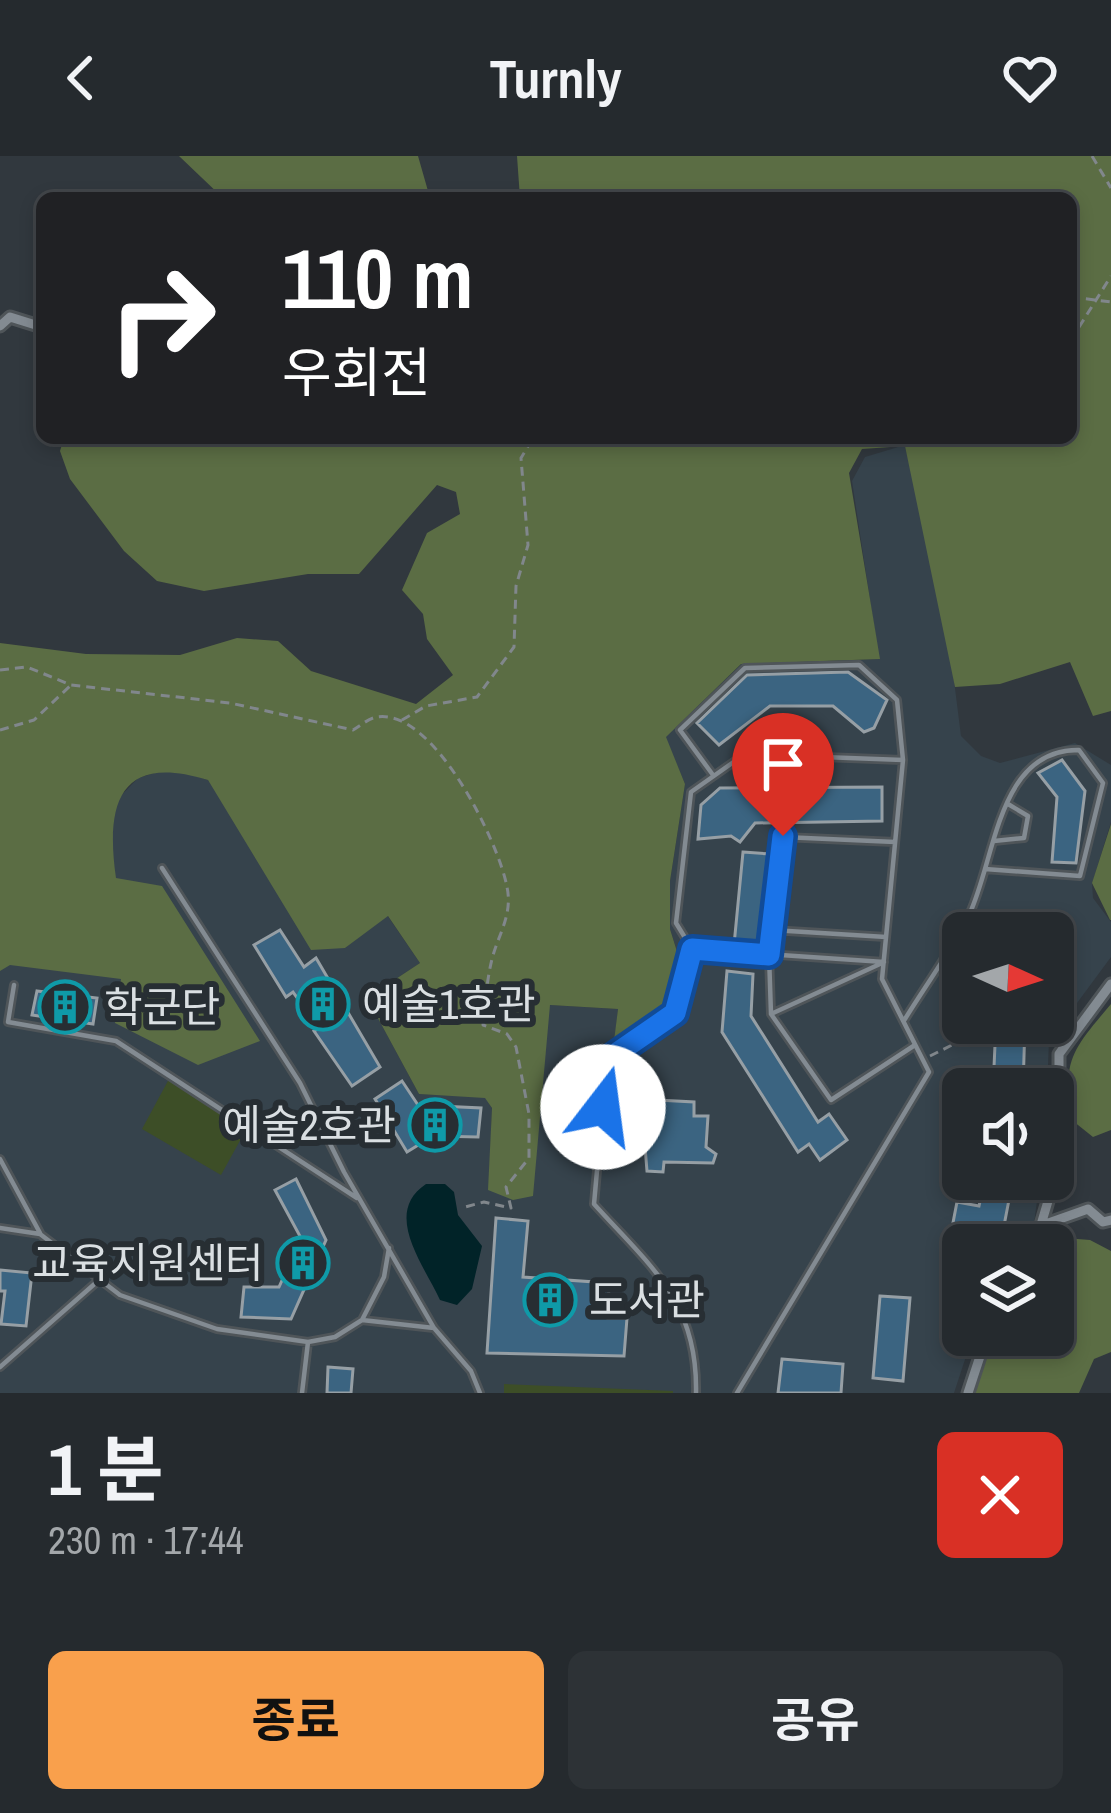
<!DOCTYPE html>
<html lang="ko">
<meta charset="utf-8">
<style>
body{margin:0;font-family:"Archivo Narrow","Noto Sans KR",sans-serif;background:#2d3236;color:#f1f3f6;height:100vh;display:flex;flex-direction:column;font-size:45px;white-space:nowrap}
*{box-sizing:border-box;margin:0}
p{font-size:39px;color:#a3a7aa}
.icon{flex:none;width:66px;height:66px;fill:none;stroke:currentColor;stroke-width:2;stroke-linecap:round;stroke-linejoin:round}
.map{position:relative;height:1237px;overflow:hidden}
.details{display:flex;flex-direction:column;background:#252a2e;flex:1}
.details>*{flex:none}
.hud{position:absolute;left:36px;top:36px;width:1041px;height:252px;border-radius:18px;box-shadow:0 6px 18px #0003,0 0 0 3px #42464a;background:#202124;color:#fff;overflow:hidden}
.needle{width:78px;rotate:93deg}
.controls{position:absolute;left:942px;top:756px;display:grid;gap:24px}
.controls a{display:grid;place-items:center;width:132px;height:132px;border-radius:18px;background:#252a2e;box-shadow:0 6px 18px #0003,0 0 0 3px #42464a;font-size:60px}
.pin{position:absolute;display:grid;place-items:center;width:102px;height:102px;color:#fff;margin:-123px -51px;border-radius:50% 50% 50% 0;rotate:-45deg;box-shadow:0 0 12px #0007}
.pin .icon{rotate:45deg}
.me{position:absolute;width:132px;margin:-66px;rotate:15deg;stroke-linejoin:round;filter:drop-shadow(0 0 9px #0008)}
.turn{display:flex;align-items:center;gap:42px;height:252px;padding:0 48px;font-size:54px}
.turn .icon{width:156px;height:156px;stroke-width:2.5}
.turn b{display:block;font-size:84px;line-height:102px}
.round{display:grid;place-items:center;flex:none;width:126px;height:126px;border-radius:18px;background:#2d3236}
.overview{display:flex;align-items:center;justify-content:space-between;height:204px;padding:0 48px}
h1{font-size:72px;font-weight:700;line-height:90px}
.action{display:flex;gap:24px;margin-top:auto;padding:24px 48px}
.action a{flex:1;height:138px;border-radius:18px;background:#f9a04c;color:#111;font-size:48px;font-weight:700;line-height:138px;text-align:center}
.action a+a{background:#2d3236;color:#f1f3f6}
header{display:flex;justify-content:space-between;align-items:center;height:156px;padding:0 48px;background:#252a2e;font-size:54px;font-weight:700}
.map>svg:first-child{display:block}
</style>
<header><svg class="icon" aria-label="back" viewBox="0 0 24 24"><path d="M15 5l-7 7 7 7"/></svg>Turnly<svg class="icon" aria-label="heart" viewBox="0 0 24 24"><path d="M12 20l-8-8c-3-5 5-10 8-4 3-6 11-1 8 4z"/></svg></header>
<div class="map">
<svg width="1111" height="1237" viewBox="0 0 1111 1237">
<rect width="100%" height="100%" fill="#31383e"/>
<path fill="#36434c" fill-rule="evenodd" d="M905,289l42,180 14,111 20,20 19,7 75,-20 36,22v57l-19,62 1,14 18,24v35l-62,84 -2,48h-84v90h77l-9,66h-68v90h10l-19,58h-954v-544l111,-7 4,-40 23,-24 33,-10 37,12 137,168 42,-33 33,48 -53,35 52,96 66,3 7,11 -3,82 61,-185 68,4 -4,38 65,-89 -9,-29v-48l15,-97 -20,-47 76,-73 138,-5 -27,-178 13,-24zM963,777h90v90h-90z"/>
<path fill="#3d4e27" d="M169,923l78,49 -26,47 -79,-46z
M504,1228l169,7v2h-169z"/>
<path fill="#5b6d44" d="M179,0h239l12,42h-207z
M517,0h594v555l-18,5 -23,-54 -70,22 -45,3 -50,-241 -43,3 -13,24 31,186 -139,5 -75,73 19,47 -15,97v48l9,29 -8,33 -14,23 -44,35 5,-40 -68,-4 -17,191 -20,4 -25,-10 4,-82 -7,-10 -66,-4 -52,-96 53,-35 -32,-47 -43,32 -34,2 -103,-170c-87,-27 -103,21 -92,98l46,8 98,155 -62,24 -83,-42 6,-44 -111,-14 -10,6v-328l86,11 94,1 57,-17 41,3 33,30 105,33 37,-29 -26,-36 -4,-25 -21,-24 25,-57 33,-19 -4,-22 -19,-7 -78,89h-51l-104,17 -47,-10 -33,-30 -54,-72 -10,-28 4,-13h1007v-240h-551z
M1111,668v96h-1l-18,-37z
M1111,848v126l-18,7 -20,-16c-13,-60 1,-73 38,-117z
M1065,1082l25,2 21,11v101l-17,7 -15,34h-104l12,-38 17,-20h49v-89z"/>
<path fill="#012328" d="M426,1028h19l9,8 4,23 24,31 -10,43 -15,16 -17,-5c-16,-35 -58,-87 -14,-116z"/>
<path fill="#3b6481" stroke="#969fa5" stroke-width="3" d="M848,516l39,28 -13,28 -10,4 -31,-26h-63l-51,39 -22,-22 50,-48z
M1062,604l23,31 -9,72 -24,-1 5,-65 -19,-24z
M882,631v34l-127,2 -15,19 -9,-6 -33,3 3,-34 19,-17z
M743,696l27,2 -9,93 -27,-2z
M280,774l24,37 12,-9 64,109 -28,19 -38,-55 5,-3 -26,-36 -7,5 -32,-52z
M727,815l26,3 -2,42 67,106 11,-8 18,26 -27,20 -11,-16 -11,8 -76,-120z
M37,835l60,7 -4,26 -61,-9z
M996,867h29l-2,66h-30z
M402,925l16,24 63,3 -3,29 -45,-1 -26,16 -32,-53z
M619,942l75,4v14h14l-2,31 10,7 -3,9 -49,-1 -1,10 -16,-1 -3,-37 -26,-1z
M296,1023l30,61 -35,79 -50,-2 3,-30h35l22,-49 -26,-48z
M985,1023h28l-11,57 -18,-3 -2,12h-19v44l-22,-4 16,-83 22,4z
M496,1062l32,3 -5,56 86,6 -1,35h19l-3,38 -137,-3z
M0,1114l32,3 -6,53 -25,-2 4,-33h-5z
M880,1140l30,2 -7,83 -30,-3z
M782,1203l61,5 -2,29h-63z
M328,1211l25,2 -2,24h-24z"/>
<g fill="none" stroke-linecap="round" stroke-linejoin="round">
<g stroke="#4f5559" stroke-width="10">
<path id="lane" d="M713,619l-33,-45 65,-62 114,-3 38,35 6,60
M994,685l30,-3 4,-22 -20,-12
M895,686l-112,-5 -14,118 2,59 60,86 84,-55
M162,712l138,215 44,89 90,156 37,43 9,22
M772,774l114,7
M692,794l-17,63 -68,47 -13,144c57,63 104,98 102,189
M14,829l-6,37 108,19 241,157
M771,858l109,-50
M905,863c21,-34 46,-68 64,-104 27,-56 28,-166 110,-165l24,33 -23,93 -95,-7
M267,983l50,-19
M0,1003l40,74
M0,1072l40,6 80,61 97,34 91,13 27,-5 27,-17 72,8
M362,1164l22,-43 5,-29
M0,1211l99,-87
M302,1237l6,-51
M737,1237l192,-321 -47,-93 21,-219 -158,-6 -54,38 -15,131 16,26 192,13"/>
</g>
<g stroke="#4f5559" stroke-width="15">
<path id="street" d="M0,170l10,-9 32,10
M1040,1070l48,-17 15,13 8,-2
M1035,1089l24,-81v-110l52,-70
M968,1237l19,-58"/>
</g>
<path stroke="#81878c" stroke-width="3" stroke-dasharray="9 6" stroke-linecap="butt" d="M1092,0l19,32
M1071,141l40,5
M1071,184l40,-64
M0,514l27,-3 44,18 159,18 123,27c7,-4 16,-12 24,-13 57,-9 122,126 130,170 6,28 -9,48 -15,72 -5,20 -7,45 -9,66l24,9 9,13 13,67v44l-23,29 5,21 -27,-6 -19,5
M402,564l24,-14 51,-9 37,-50 2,-61 12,-41 -7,-87 12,-20
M0,574l34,-10 36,-34
M930,900l54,-27"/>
<use href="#lane" stroke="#838b92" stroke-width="4.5"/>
<use href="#street" stroke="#838b92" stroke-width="9"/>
</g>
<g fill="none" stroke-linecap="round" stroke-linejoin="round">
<g stroke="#114b97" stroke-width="30">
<path id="route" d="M603,951l4,-47 68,-47 17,-64 77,6 14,-119"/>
</g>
<use href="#route" stroke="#1a73e8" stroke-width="21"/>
</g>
<defs>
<g id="building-ring" transform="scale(2.7)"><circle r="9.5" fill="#272e33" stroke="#0f9aa8" stroke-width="1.5"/><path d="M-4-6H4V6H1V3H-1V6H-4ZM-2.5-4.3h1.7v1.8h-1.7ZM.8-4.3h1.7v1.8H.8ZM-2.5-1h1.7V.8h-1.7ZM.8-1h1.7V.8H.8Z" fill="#0f9aa8"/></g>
</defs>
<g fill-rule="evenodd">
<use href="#building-ring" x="323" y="848"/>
<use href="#building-ring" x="65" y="851"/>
<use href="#building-ring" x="435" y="969"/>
<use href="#building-ring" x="303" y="1107"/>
<use href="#building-ring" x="550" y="1144"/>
</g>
<g text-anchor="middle" stroke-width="12" stroke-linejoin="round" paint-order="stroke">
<g font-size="42" fill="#dadfe2" stroke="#272e33" text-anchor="start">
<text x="362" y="863">예술1호관</text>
<text x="104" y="866">학군단</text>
<text x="396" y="984" text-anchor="end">예술2호관</text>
<text x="264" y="1122" text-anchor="end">교육지원센터</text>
<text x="589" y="1159">도서관</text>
</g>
</g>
</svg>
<div class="controls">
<a><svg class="needle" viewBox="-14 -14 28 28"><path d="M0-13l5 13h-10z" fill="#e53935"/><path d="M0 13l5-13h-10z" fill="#a3a7aa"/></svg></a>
<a><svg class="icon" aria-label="sound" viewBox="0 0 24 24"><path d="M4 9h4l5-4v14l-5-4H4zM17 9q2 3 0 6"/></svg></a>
<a><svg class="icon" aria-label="layers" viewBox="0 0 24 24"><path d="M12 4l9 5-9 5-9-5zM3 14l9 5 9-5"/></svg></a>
</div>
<div class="pin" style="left:783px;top:680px;background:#d93025"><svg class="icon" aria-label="arrive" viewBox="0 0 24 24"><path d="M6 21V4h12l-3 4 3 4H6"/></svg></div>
<svg class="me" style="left:603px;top:951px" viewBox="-20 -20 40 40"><circle r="19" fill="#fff"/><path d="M0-13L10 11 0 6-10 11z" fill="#1a73e8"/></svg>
<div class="hud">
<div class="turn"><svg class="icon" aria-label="right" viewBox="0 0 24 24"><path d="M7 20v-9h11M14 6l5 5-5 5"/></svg><div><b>110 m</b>우회전</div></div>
</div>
</div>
<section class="details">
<div class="overview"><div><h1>1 분</h1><p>230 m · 17:44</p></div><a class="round" style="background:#d93025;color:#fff"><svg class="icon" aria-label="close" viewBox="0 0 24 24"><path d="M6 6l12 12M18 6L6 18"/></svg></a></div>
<div class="action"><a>종료</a><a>공유</a></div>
</section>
